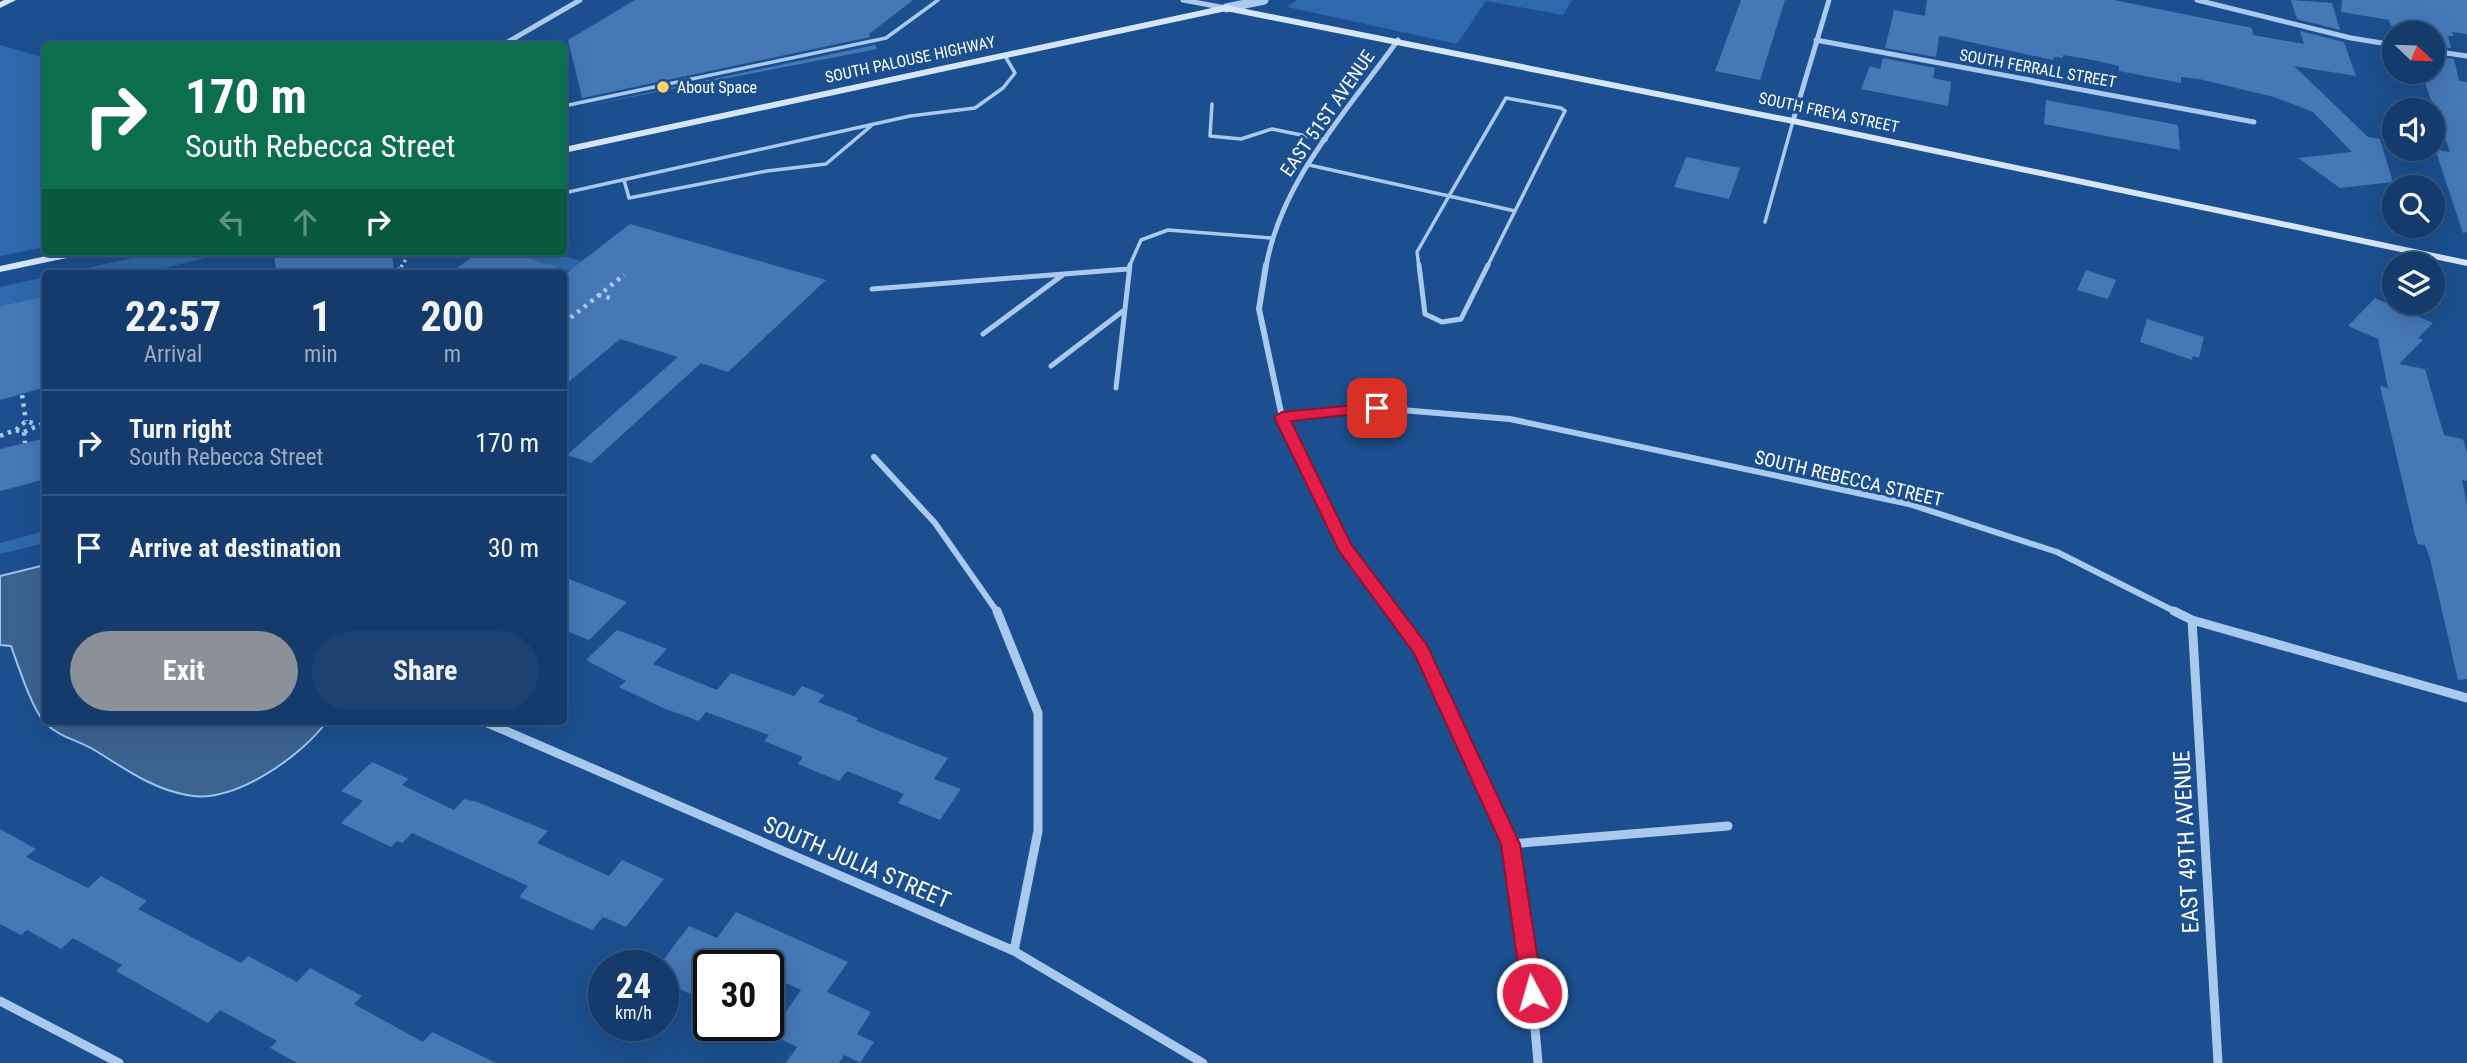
<!DOCTYPE html>
<style>
body{margin:0;font-family:"Roboto Condensed",sans-serif;background:#1d4271;color:#f1f3f6;height:100vh;display:flex;flex-direction:column;font-size:26px;white-space:nowrap}
*{box-sizing:border-box;margin:0}
p{font-size:23px;color:#9dadc1}
.icon{flex:none;width:38px;height:38px;fill:none;stroke:currentColor;stroke-width:2;stroke-linecap:round;stroke-linejoin:round}
.map{position:relative;flex:1;overflow:hidden}
.side{position:absolute;left:42px;top:270px;width:525px;height:455px;display:flex;flex-direction:column;background:#143b6b;border-radius:7px;box-shadow:0 7px 28px #0002,0 0 0 2px #33557e}
.side>*{flex:none}
.guide{position:absolute;left:42px;top:42px;width:525px;height:214px;border-radius:7px;box-shadow:0 7px 28px #0002,0 0 0 2px #33557e;background:#0b6e4f;color:#fff;overflow:hidden}
.needle{width:46px;rotate:113deg}
.tools{position:absolute;left:2382px;top:21px;display:grid;gap:14px}
.tools a{display:grid;place-items:center;width:63px;height:63px;border-radius:50%;background:#143b6b;box-shadow:0 7px 28px #0002,0 0 0 2px #33557e;font-size:35px}
.speed{position:absolute;left:588px;top:950px;display:flex;gap:14px;font-size:35px;font-weight:700;text-align:center}
.speed>*{display:grid;place-content:center;width:91px;height:91px;border-radius:50%;background:#143b6b;box-shadow:0 7px 28px #0002,0 0 0 2px #33557e;line-height:1}
.speed small{font-size:18px;font-weight:400}
.speed .limit{border:4px solid #111;border-radius:10px;background:#fff;color:#111}
.pin{position:absolute;display:grid;place-items:center;width:60px;height:60px;color:#fff;margin:-30px;border-radius:14px;box-shadow:0 4px 10px #0006}
.me{position:absolute;width:77px;margin:-38px;rotate:354deg;stroke-linejoin:round;filter:drop-shadow(0 0 5px #0008)}
.turn{display:flex;align-items:center;gap:24px;height:147px;padding:0 28px;font-size:32px}
.turn .icon{width:91px;height:91px;stroke-width:2.5}
.turn b{display:block;font-size:49px;line-height:60px}
.lanes{display:flex;align-items:center;height:66px;padding:0 28px;background:#0003;justify-content:center;gap:35px;direction:ltr}
.lanes .off{opacity:.35}
.eta{display:flex;justify-content:space-evenly;align-items:center;height:119px;text-align:center}
.eta b{font-size:42px;font-weight:700;line-height:49px}
.primary-button{display:flex;gap:14px;margin-top:auto;padding:14px 28px}
.primary-button a{flex:1;height:80px;border-radius:42px;background:#8c9099;color:#fff;font-size:28px;font-weight:700;line-height:80px;text-align:center}
.primary-button a+a{background:#1d4271;color:#f1f3f6}
ul{padding:0;list-style:none}
li{display:flex;align-items:center;gap:21px;height:105px;padding:0 28px;border-top:2px solid #33557e}
li div{flex:1}
li b{display:block;font-size:26px}
li em{font-style:normal}
.map>svg:first-child{display:block}
</style>
<div class="map">
<svg width="2467" height="1063" viewBox="0 0 2467 1063">
<rect width="100%" height="100%" fill="#1b4f8f"/>
<path fill="#2e69ad" d="M1297,0h275l-9,15 -77,-14 -29,43 -170,-37z
M0,45l46,13 -1,189 -45,9z
M161,252h69l-86,21h-81z
M507,252h43l34,10 -13,8 -15,-1z
M45,277v19l-45,10v-19z
M45,531v12l-45,11v-11z"/>
<path fill="#3c6290" stroke="#9cc4f0" stroke-width="2" d="M45,565l1,156h281c-25,35 -94,84 -140,74 -34,-6 -62,-26 -91,-44 -16,-10 -37,-14 -51,-28 -13,-14 -27,-58 -34,-77l-11,-1v-69z"/>
<path fill="#4478b7" d="M635,0h278l-44,34 1,3 -288,61 -14,-58z
M1741,0h44l-25,80 -45,-9z
M1927,0h187l138,28 1,7 51,9 -4,-13 44,11 12,34 -62,-10 74,71 12,2 13,43 -53,6 -42,-30 54,-6 -39,-40 -39,-15 -75,-18 -18,-2v6l-62,-12v-5l-26,-6 -30,-5v3l-9,-1 -1,3 -106,-23 -8,-1 -3,21 -51,-9 9,-38 31,6z
M2291,0l41,3 8,27 -43,-11z
M2342,0h125v34l-15,-2 2,4h-6l3,12 -19,-2v-13l-41,-7 -2,-6 -48,-8z
M875,45l2,4 -292,57z
M2432,56l22,3 5,22 8,1v150l-4,1 -28,-84 15,3 -29,-80h11z
M1883,58l52,10 -2,10 18,4 -3,24 -87,-17 9,-23 10,3z
M2046,100l132,25 2,25 -136,-26z
M1686,157l54,11 -11,31 -55,-12z
M630,224l196,56 -98,92 -27,-9 -110,100 -24,-8 111,-98 -58,-18 -56,47v-111z
M274,252h118l2,21h-118z
M479,252h27l52,15 -1,6h-107z
M2086,270l30,10 -8,19 -31,-9z
M46,296v91l-46,13v-94z
M2375,298l58,25 -15,15 5,2 -24,24 26,5 19,66 19,4 4,14v28l-5,-1 5,25v174l-9,1 -28,-121 -5,-14 -7,-1 -3,-9 -35,-149 8,2 -10,-49 -30,-13z
M2147,319l57,18 -5,21 -6,-2 -1,4 -52,-18z
M46,438v41l-46,12v-42z
M564,577l63,25 -38,38 -25,-10z
M617,630l50,19 -14,15 64,26 14,-17 63,23 8,-10 23,9 -7,7 40,16 -2,3 21,9 71,28 -14,21 27,10 -21,31 -42,-17 6,-9 -57,-23 -8,10 -41,-17 5,-7 -39,-16 5,-6 -63,-23 -7,9 -36,-13 -44,-21 7,-6 -40,-21z
M372,762l37,17 -7,6 52,25 10,-11 13,3 71,29 -11,12 72,33 13,-16 42,19 -38,48 -23,-10 -11,13 -73,-33 9,-11 -116,-53 -10,10 -5,-2 -6,6 -50,-24 22,-22 -22,-10z
M0,829l36,20 -10,8 62,31 13,-12 46,25 -9,8 103,54 7,-7 49,26 13,-14 52,28 -8,8 69,38 9,-10 64,31h-199l-27,-15 7,-7 -57,-31 -12,13 -92,-52 6,-6 -49,-27 -12,11 -34,-19 -6,5 -21,-11z
M736,912l112,50 -21,30 44,20 -14,22 17,8 -14,21 -16,-8 -5,8h-53l11,-16 -27,-13 31,-44 -24,-11 9,-13h-77v36l-46,-20v-22l26,-34 28,12z"/>
<g fill="none" stroke-linecap="round" stroke-linejoin="round">
<path stroke="#a9c9ee" stroke-width="3.5" stroke-dasharray="2.5 3.5" stroke-linecap="butt" d="M401,267l7,-11"/>
<path stroke="#a9c9ee" stroke-width="4.5" stroke-dasharray="3.5 5" stroke-linecap="butt" d="M398,271l4,-6
M598,295l12,3
M564,323l60,-48
M22,395l4,26
M16,430l10,-9 10,3
M24,432l22,-10
M0,436l15,-6 9,2 1,11"/>
<path stroke="#a9c9ee" stroke-width="3.5" d="M1212,104l-2,32 31,3 31,-10 54,11
M564,106l322,-68 52,-38
M1309,165l140,31
M624,180l5,18 138,-27 59,-7 45,-38
M564,193l346,-77 65,-8 28,-20 12,-15 -10,-17
M1449,196l66,15
M1449,196l57,-98 55,10 4,3 -50,100
M1765,222l28,-101
M1129,267l12,-27 27,-10 103,8
M1419,267l-2,-15 32,-56
M1487,267l28,-56"/>
<path stroke="#a9c9ee" stroke-width="5" d="M1419,265l6,49 17,8 19,-3 27,-54
M872,289l256,-20
M983,334l81,-60
M1051,366l72,-55
M1116,388l14,-123"/>
<path stroke="#a9c9ee" stroke-width="5" d="M1183,0l43,8
M2197,0l154,38 43,7
M1816,40l438,82
M501,46l79,-46
M2432,51l35,5
M1793,121l36,-121
M1266,267c15,-87 82,-157 132,-227"/>
<path stroke="#a9c9ee" stroke-width="6" d="M1266,265l-7,44 23,108 63,130 49,66
M1282,417l95,-9 133,11 399,85 148,48 121,61
M874,457l61,66 63,90"/>
<path stroke="#a9c9ee" stroke-width="9" d="M997,611l41,102v118l-24,120
M1393,611l28,38 89,195 20,126 8,93
M2174,611l18,9 275,78
M2192,620l26,443
M483,721l531,230 189,112
M1510,844l218,-18
M0,1001l119,62"/>
<path stroke="#a9c9ee" stroke-width="9" d="M1226,8l38,-8"/>
<path fill="#d6e6fa" fill-rule="evenodd" d="M4,0h12l-16,8v-6z
M1226,5l567,113 674,142v6l-674,-142 -567,-113 -662,142v-6z
M65,252h22l-6,3 -81,17v-6z"/>
</g>
<path fill="#e11d48" stroke="#92132f" stroke-width="2" d="M1377,403l5,2v6l-91,10 60,123 76,101 93,199 23,149 -3,7 -8,3 -7,-3 -3,-7 -21,-149 -87,-191 -75,-102 -65,-134 8,-5z"/>
<circle fill="#ffd166" stroke="#1b4f8f" stroke-width="2.5" cx="663" cy="87" r="7"/>
<g text-anchor="middle" stroke-width="6" stroke-linejoin="round" paint-order="stroke">
<g font-size="16" fill="#fff" stroke="#1b4f8f">
<text transform="translate(910 59) rotate(-12)" y="6">SOUTH PALOUSE HIGHWAY</text>
<text transform="translate(2038 68) rotate(10)" y="6">SOUTH FERRALL STREET</text>
<text transform="translate(1829 112) rotate(12)" y="6">SOUTH FREYA STREET</text>
</g>
<g font-size="16" fill="#fff" stroke="#1b4f8f" text-anchor="start">
<text x="677" y="93">About Space</text>
</g>
<g font-size="19" fill="#fff" stroke="#1b4f8f">
<text transform="translate(1327 113) rotate(-55)" y="7">EAST 51ST AVENUE</text>
<text transform="translate(1849 478) rotate(13)" y="7">SOUTH REBECCA STREET</text>
</g>
<g font-size="23" fill="#fff" stroke="#1b4f8f">
<text transform="translate(2186 842) rotate(-93)" y="8">EAST 49TH AVENUE</text>
<text transform="translate(857 862) rotate(23)" y="8">SOUTH JULIA STREET</text>
</g>
</g>
</svg>
<div class="tools">
<a><svg class="needle" viewBox="-14 -14 28 28"><path d="M0-13l5 13h-10z" fill="#e53935"/><path d="M0 13l5-13h-10z" fill="#9dadc1"/></svg></a>
<a><svg class="icon" aria-label="sound" viewBox="0 0 24 24"><path d="M4 9h4l5-4v14l-5-4H4zM17 9q2 3 0 6"/></svg></a>
<a><svg class="icon" aria-label="search" viewBox="0 0 24 24"><circle cx="10" cy="10" r="6"/><path d="M15 15l6 6"/></svg></a>
<a><svg class="icon" aria-label="layers" viewBox="0 0 24 24"><path d="M12 4l9 5-9 5-9-5zM3 14l9 5 9-5"/></svg></a>
</div>
<div class="speed"><div>24<small>km/h</small></div><div class="limit">30</div></div>
<div class="pin" style="left:1377px;top:408px;background:#d93025"><svg class="icon" aria-label="arrive" viewBox="0 0 24 24"><path d="M6 21V4h12l-3 4 3 4H6"/></svg></div>
<svg class="me" style="left:1532px;top:993px" viewBox="-20 -20 40 40"><circle r="17" fill="#e11d48" stroke="#fff" stroke-width="3"/><path d="M0-11L8 9 0 5-8 9z" fill="#fff"/></svg>
<div class="guide">
<div class="turn"><svg class="icon" aria-label="right" viewBox="0 0 24 24"><path d="M7 20v-9h11M14 6l5 5-5 5"/></svg><div><b>170 m</b>South Rebecca Street</div></div>
<div class="lanes"><svg class="icon off" aria-label="left" viewBox="0 0 24 24"><path d="M17 20v-9H6M10 6l-5 5 5 5"/></svg><svg class="icon off" aria-label="ahead" viewBox="0 0 24 24"><path d="M12 20V5M6 11l6-6 6 6"/></svg><svg class="icon" aria-label="right" viewBox="0 0 24 24"><path d="M7 20v-9h11M14 6l5 5-5 5"/></svg></div>
</div>
<section class="side">
<div class="eta">
<div><b>22:57</b><p>Arrival</p></div>
<div><b>1</b><p>min</p></div>
<div><b>200</b><p>m</p></div>
</div>
<ul>
<li><svg class="icon" aria-label="right" viewBox="0 0 24 24"><path d="M7 20v-9h11M14 6l5 5-5 5"/></svg><div><b>Turn right</b><p>South Rebecca Street</p></div><em>170 m</em></li>
<li><svg class="icon" aria-label="arrive" viewBox="0 0 24 24"><path d="M6 21V4h12l-3 4 3 4H6"/></svg><div><b>Arrive at destination</b></div><em>30 m</em></li>
</ul>
<div class="primary-button"><a>Exit</a><a>Share</a></div>
</section>
</div>
